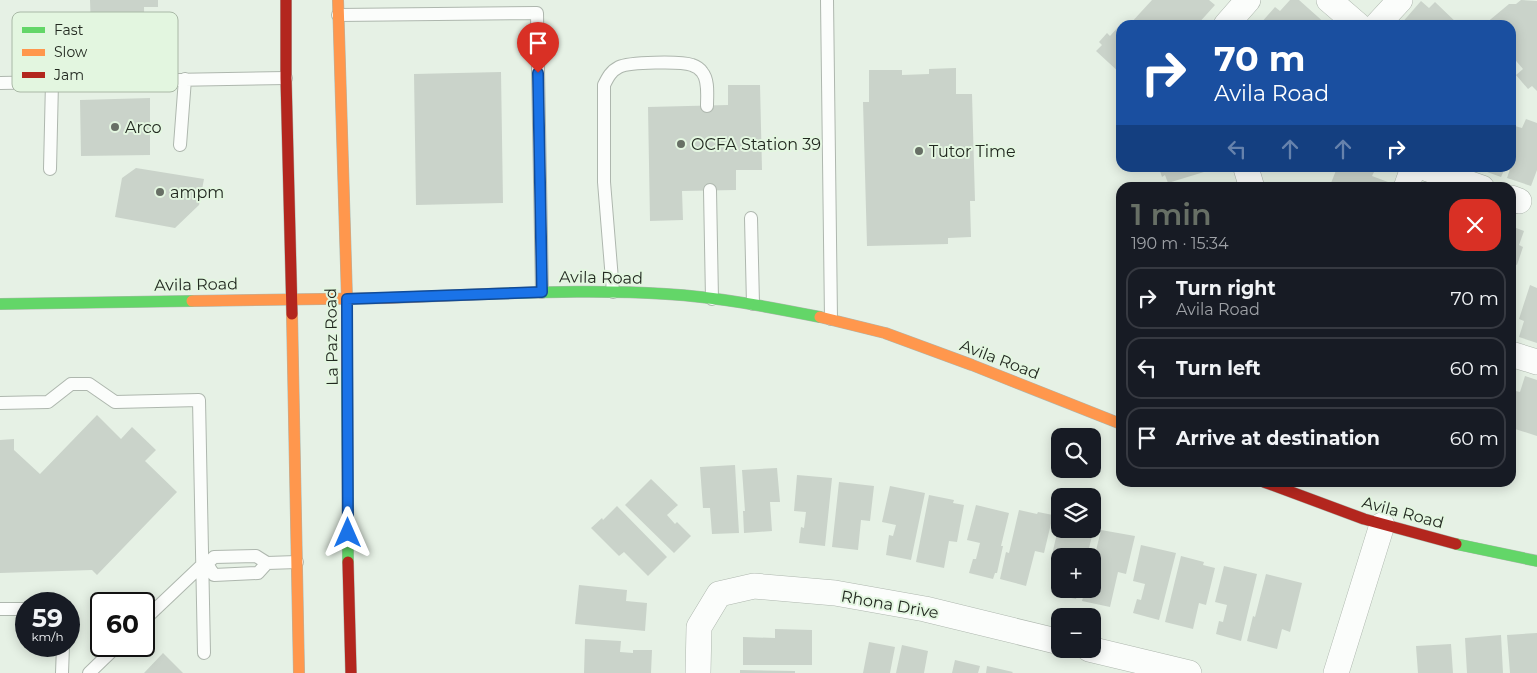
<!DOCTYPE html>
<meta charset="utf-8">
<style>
body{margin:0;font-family:Montserrat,sans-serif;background:#242831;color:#f1f3f6;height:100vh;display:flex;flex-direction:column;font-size:19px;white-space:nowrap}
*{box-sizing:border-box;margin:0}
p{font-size:16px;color:#9ea1a6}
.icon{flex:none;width:28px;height:28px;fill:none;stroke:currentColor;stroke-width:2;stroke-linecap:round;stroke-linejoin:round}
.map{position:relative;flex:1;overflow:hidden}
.side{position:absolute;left:1116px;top:182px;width:400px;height:305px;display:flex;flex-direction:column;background:#171b24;border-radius:15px;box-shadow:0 2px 12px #0003}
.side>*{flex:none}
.top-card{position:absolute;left:1116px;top:20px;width:400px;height:152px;border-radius:15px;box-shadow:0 2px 12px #0003;background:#1a4fa0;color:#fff;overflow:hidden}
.buttons{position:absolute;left:1051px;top:428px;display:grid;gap:10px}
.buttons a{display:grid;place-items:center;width:50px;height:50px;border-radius:10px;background:#171b24;box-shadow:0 2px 12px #0003;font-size:25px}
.speed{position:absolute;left:15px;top:592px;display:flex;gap:10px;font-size:25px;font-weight:700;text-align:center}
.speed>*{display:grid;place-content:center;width:65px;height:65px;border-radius:50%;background:#171b24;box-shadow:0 2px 12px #0003;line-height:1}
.speed small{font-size:12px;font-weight:400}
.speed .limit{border:2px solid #111;border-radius:8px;background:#fff;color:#111}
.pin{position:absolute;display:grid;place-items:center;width:42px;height:42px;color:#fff;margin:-51px -21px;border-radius:50% 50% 50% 0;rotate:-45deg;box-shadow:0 0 5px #0007}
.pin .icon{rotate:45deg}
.me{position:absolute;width:55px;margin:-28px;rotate:0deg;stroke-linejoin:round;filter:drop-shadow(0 0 4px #0008)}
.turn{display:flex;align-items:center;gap:18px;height:105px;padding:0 15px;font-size:22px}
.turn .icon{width:65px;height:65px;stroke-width:2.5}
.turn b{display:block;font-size:35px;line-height:42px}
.lanes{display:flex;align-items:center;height:48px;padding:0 15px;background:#0003;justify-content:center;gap:25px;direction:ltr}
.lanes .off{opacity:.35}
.round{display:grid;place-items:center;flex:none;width:52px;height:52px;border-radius:15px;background:#242831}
.head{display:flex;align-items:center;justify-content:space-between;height:85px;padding:0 15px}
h1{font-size:30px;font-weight:600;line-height:38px;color:#676f65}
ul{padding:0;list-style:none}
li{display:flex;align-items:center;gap:15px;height:62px;margin:0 10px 8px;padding:0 5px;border:2px solid #363941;border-radius:15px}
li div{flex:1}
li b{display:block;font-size:19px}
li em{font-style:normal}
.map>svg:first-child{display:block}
</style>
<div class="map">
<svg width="1537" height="673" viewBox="0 0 1537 673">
<rect width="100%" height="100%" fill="#e6f1e5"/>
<path fill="#cad3ca" d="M90,0h68v7h-14l1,51 -53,2z
M1152,0h57l6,5 -18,20h-68z
M1290,0h9l28,25h-68l16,-18 5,4z
M1521,0l16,1v90l-5,-5 -4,3 -12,-14 7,-6 -12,-14v-30l-26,-1 24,-20h7z
M1421,1l8,7 6,-6 24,23h-59z
M1118,27l3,4v43l-25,-23 6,-6 -3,-3 8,-9 3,3z
M956,68v26h16l3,107h-5l1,36 -23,1v6l-81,2 -4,-144h6v-32h33v5l27,-1v-5z
M501,72l2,131 -87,2 -2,-131z
M728,85h32l2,85h-26v20l-54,1 1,29 -33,1 -2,-114 80,-2z
M150,98v57l-69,1 -1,-56z
M1526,119l11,4v47l-6,16 -24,-8 5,-15 -1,-38 11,3z
M136,168l68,11 -5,26 -24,23 -60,-11 7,-39z
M1159,168h43l2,4 -36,11 -3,-8 -3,2z
M1337,168h39l-4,8 16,6 -2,6h-57z
M1476,168h29l-4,9z
M1511,226l13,5 -5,14 4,2 -6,18 -6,-3z
M1530,285l7,3v55l-18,-6 5,-16 -5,-2z
M1525,376l12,4v56l-25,-8 -1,-2v-36l9,2z
M97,415l24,24 11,-12 24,23 -11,11 32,31 -80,83 -5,-5 -92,3v-133l14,-1v11l26,24z
M735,465l4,68 -27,1 -2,-26h-7l-3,-41z
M777,468l3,34h-10l2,29 -28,2 -1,-22h2l-3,-41z
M797,475l35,3 -7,68 -26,-3 2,-16 3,1 2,-16 -12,-1z
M651,479l27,26 -11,10 8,9 2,-2 14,14 -17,17 -49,-48z
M839,482l35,4 -4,35 -9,-1 -3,30 -26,-3z
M890,486l35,7 -14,67 -25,-5 3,-20 4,1 3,-11 -14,-3z
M929,495l25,5 -1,3 11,2 -7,37 -8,-1 -5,27 -28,-6z
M976,505l33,8 -8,33h2l-6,27h-2l-2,6 -24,-6 4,-14h3l4,-16 -13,-3z
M617,506l50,51 -19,19 -24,-24 -5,4 -28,-28 11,-10 1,2z
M1019,510l18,4 1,-2 15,3 -9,38 -9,-2 -9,35 -26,-7 6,-27 3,1z
M1058,529h21l14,3 -6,24h-27v6l-9,-3z
M1101,530l34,6 -9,38 -8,-2 -8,35 -28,-6 3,-12h7v-22z
M1141,545l35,8 -17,67 -26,-7 4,-14 4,1 4,-16 -12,-3z
M1181,556l23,6 -1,3 12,3 -9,37 -7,-2 -6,26 -28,-7z
M1224,566l33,8 -16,67 -25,-7 3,-13 4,1 4,-17 -12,-3z
M1266,574l36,9 -12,49 -8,-3 -5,20 -30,-8 6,-25 2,1z
M1057,575h3v14h19l-3,10 -24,-5z
M579,585l48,5 -1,11 21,2 -2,28 -70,-7z
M775,629l37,1v35h-69v-28l32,1z
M1537,633v40h-27l-3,-38z
M1501,635l2,38h-36l-2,-35z
M585,639l36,2 -1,11 13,1v-3h19l-1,23h-67z
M869,642l26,5 -5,26h-27z
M1451,644l2,29h-35l-2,-27z
M902,645l26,6 -4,22h-28z
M163,653l20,20h-39z
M955,660l25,6 -2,7h-26z
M987,666l26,6 -1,1h-26z
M740,670l55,1v2h-55z"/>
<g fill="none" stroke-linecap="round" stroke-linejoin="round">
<g stroke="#aeb7ae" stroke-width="14">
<path id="lane" d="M827,0l4,319
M338,15l199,-2 5,279
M0,83l286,-5
M180,145l5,-66
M50,169l2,-87
M710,190l2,109
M751,218l2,86
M613,292l-9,-110v-97c4,-8 7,-14 15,-18 10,-5 62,-6 73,-2 3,1 8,4 10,7 7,8 5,23 5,34
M0,403l48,-1 23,-18h18l26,18 84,-2 5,253
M207,564l7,11 44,-2 9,-10
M0,609h26
M144,620l58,-55 5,-1 7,-7 42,-1 11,7 30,-1
M62,673l1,-27
M89,673l28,-27"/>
</g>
<g stroke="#aeb7ae" stroke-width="26">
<path id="street" d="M1329,0l29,25
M1226,25l22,-25
M1377,25l23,-25
M1246,168l6,20
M1425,168l57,20
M1406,188l7,-20
M1511,198l8,3
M1511,354l26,8
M1089,649l100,24
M698,673l1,-46 20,-33 35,-8 81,7 90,16 135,33
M1336,673l46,-148"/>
</g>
<g stroke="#aeb7ae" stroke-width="12">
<path id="fast" d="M487,294c59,-2 119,-4 179,0 52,3 103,13 154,23
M0,304l192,-3
M347,370l1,192
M1456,544l81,17"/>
</g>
<g stroke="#aeb7ae" stroke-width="12">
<path id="slow" d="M338,0l9,299v71
M192,301l197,-3 98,-4
M292,314l7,359
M820,317l65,16 87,32 149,59"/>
</g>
<g stroke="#aeb7ae" stroke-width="12">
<path id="jam" d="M286,0v78l6,236
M1264,482l100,37 92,25
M348,562l3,111"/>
</g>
<use href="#lane" stroke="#fbfdfb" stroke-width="12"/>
<use href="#street" stroke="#fbfdfb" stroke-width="25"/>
<use href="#fast" stroke="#63d668" stroke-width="11"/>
<use href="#slow" stroke="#ff974d" stroke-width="11"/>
<use href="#jam" stroke="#b3261e" stroke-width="11"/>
</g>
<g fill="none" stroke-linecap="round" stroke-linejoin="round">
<g stroke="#114b97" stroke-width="12">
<path id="route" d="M348,533l-1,-234 195,-7 -4,-219"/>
</g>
<use href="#route" stroke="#1a73e8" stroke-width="9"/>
</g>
<g fill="#676f65" stroke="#e3f6e0" stroke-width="2">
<circle cx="115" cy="127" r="5"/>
<circle cx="681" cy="144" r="5"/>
<circle cx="919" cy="151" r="5"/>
<circle cx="160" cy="192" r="5"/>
</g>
<g text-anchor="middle" stroke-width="4" stroke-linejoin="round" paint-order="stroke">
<g font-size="16" fill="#222920" stroke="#e3f6e0" text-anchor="start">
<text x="125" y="133">Arco</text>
<text x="691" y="150">OCFA Station 39</text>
<text x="929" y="157">Tutor Time</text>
<text x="170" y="198">ampm</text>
</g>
<g font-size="16" fill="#222920" stroke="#e3f6e0">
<text transform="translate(601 277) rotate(1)" y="6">Avila Road</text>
<text transform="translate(196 284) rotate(-1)" y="6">Avila Road</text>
<text transform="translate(331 337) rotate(-91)" y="6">La Paz Road</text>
<text transform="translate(1000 359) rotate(21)" y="6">Avila Road</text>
<text transform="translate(1403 512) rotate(15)" y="6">Avila Road</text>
<text transform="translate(890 604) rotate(10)" y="6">Rhona Drive</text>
</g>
</g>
<rect x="12" y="12" width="166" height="80" rx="8" fill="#e3f6e0" stroke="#a9b8a6" stroke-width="1"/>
<rect x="22" y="27" width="23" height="6" fill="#63d668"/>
<rect x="22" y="49" width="23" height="7" fill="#ff974d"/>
<rect x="22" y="72" width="23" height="6" fill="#b3261e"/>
<g font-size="14" fill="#222920">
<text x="54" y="35">Fast</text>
<text x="54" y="57">Slow</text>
<text x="54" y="80">Jam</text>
</g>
</svg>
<div class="buttons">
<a><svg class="icon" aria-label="search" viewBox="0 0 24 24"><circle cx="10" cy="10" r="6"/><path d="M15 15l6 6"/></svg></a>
<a><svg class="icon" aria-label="layers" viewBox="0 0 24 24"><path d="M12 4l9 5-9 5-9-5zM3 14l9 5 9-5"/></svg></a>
<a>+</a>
<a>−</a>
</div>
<div class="speed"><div>59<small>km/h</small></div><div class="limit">60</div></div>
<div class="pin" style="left:538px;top:73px;background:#d93025"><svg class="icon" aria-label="arrive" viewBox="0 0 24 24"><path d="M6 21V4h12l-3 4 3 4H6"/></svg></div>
<svg class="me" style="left:348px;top:533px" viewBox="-20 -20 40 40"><path d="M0-17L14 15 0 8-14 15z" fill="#1a73e8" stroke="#fff" stroke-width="4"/></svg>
<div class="top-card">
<div class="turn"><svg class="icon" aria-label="right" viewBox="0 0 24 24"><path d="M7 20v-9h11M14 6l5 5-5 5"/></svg><div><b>70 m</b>Avila Road</div></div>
<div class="lanes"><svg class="icon off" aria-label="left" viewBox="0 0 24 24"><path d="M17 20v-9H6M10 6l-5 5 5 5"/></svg><svg class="icon off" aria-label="ahead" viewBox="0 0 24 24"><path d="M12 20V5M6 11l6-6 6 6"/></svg><svg class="icon off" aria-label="ahead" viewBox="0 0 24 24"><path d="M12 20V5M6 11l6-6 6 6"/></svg><svg class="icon" aria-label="right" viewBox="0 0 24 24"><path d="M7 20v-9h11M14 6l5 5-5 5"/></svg></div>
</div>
<section class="side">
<div class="head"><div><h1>1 min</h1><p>190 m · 15:34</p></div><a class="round" style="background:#d93025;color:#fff"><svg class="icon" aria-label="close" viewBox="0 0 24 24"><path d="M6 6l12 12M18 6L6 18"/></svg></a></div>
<ul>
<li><svg class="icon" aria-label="right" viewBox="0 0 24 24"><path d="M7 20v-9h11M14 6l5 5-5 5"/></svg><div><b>Turn right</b><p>Avila Road</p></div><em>70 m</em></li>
<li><svg class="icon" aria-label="left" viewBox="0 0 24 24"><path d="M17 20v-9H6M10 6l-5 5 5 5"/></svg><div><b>Turn left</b></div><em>60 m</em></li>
<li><svg class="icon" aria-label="arrive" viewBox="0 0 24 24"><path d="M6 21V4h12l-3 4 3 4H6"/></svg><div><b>Arrive at destination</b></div><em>60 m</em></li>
</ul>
</section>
</div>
